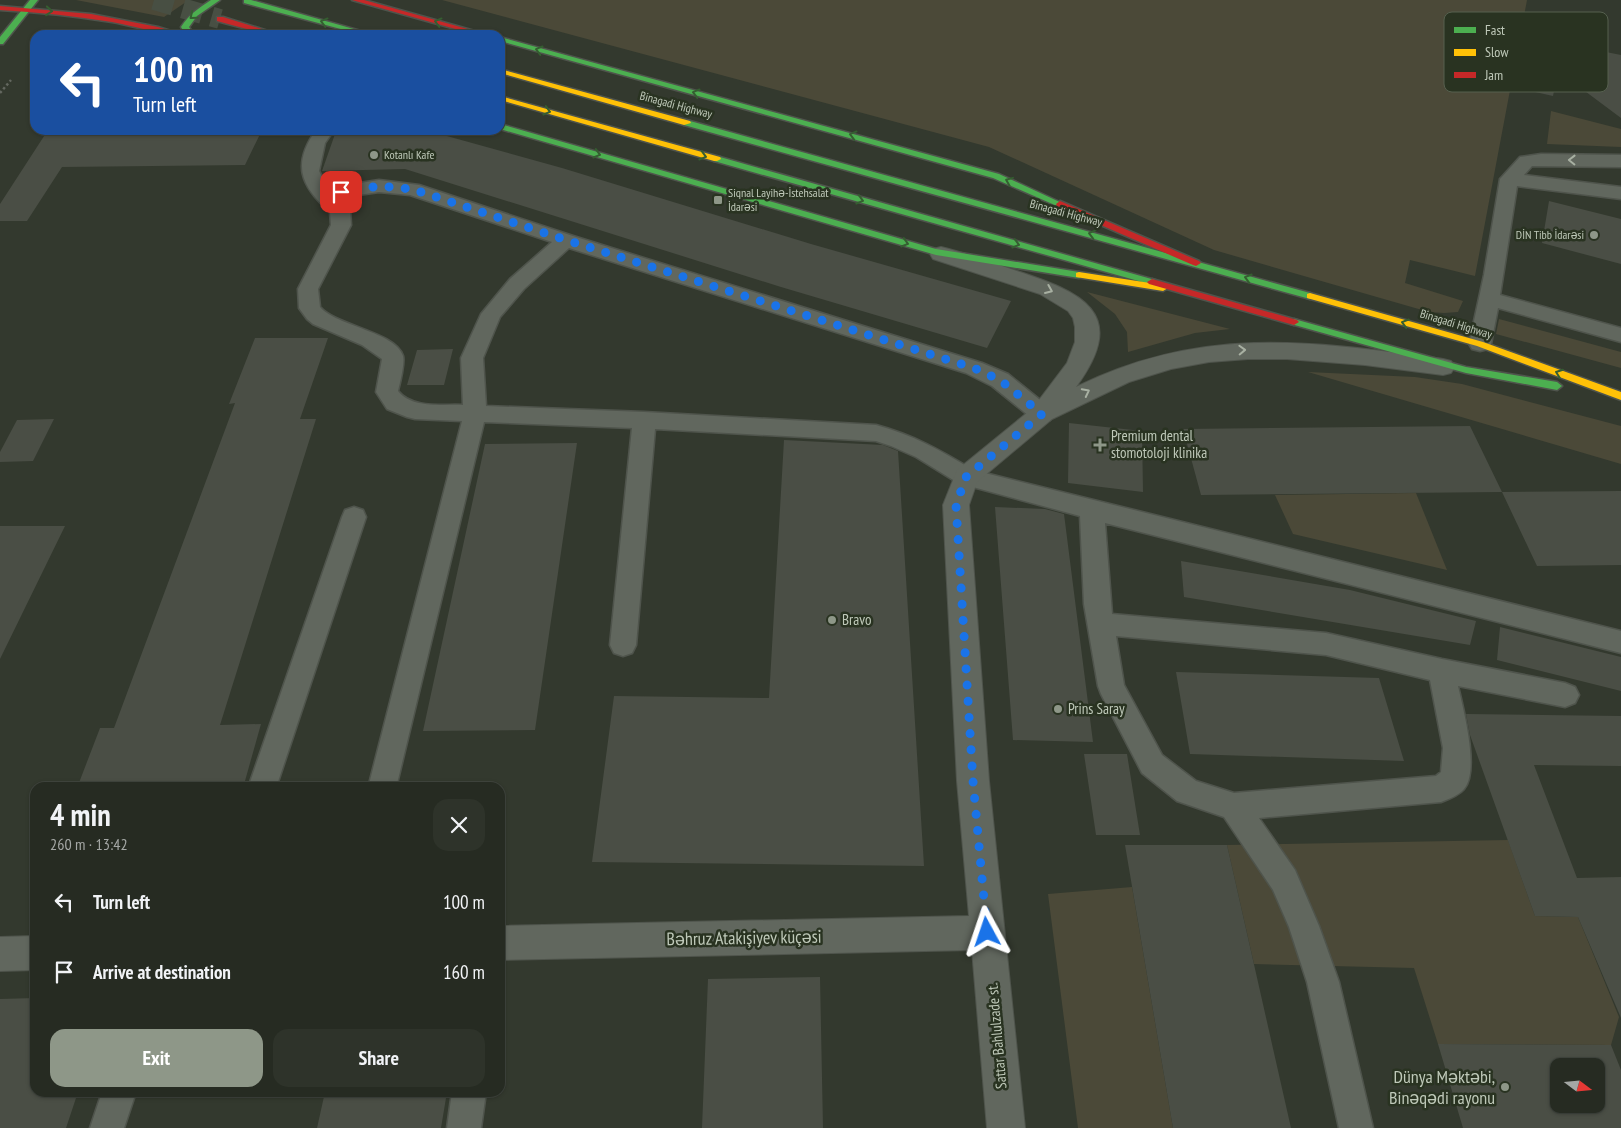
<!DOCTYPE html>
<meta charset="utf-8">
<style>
body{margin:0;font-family:"PT Sans Narrow",sans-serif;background:#2e332a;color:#f1f3f6;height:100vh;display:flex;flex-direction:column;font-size:19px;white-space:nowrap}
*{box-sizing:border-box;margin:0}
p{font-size:16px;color:#a4a7a5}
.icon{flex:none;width:28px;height:28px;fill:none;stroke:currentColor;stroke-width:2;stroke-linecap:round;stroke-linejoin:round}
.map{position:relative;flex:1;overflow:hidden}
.panel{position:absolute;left:30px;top:782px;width:475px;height:315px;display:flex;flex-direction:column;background:#262b22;border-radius:15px;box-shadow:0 1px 4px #0004,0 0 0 1px #424740}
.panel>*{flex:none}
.hud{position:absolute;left:30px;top:30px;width:475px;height:105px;border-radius:15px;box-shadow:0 1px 4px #0004,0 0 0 1px #424740;background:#1a4fa0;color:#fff;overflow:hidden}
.needle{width:32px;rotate:106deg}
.buttons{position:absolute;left:1550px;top:1058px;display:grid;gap:10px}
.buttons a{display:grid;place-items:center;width:55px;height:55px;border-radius:10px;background:#262b22;box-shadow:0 1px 4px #0004,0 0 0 1px #424740;font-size:25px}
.pin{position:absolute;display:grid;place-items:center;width:42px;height:42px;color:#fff;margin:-21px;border-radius:10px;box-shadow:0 2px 8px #0006}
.me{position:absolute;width:55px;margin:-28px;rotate:355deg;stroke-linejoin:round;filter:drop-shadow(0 0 4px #0008)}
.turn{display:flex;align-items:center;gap:18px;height:105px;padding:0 20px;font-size:22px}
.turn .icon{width:65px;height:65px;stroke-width:2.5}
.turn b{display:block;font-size:35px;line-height:42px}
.round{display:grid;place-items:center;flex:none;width:52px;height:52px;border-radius:15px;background:#2e332a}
.headline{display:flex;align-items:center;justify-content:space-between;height:85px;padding:0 20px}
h1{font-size:30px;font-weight:800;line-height:38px}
.button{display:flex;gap:10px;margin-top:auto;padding:10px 20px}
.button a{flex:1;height:58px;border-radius:15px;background:#8e9788;color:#fff;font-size:20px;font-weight:800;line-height:58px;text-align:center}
.button a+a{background:#2e332a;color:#f1f3f6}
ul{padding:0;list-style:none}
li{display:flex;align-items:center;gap:15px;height:70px;padding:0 20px}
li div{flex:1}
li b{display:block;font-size:19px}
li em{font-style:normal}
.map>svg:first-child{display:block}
</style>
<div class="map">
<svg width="1621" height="1128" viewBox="0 0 1621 1128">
<rect width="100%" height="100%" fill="#33392e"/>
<path fill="#4b4938" d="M76,0h113l-25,17z
M442,0h1085l-52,276 -65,-16 -5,23 58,18 -5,11 -14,1 -15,-1 -215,-62 -225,-103z
M1551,111l70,18v18l-74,-3z
M1087,292l143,37 -35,4 -67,19 -1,-20 -12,-18z
M1499,319l122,33v16l-125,-34z
M1308,372l107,5 47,7 159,42v38z
M1416,493l31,77 -154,-36 -18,-39z
M1508,840l27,76 43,1 41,100 -8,28 -173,-1 -24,-76 -160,-4 -27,-119z
M1132,887l41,241h-95l-30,-234z"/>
<path fill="#4a4e45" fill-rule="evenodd" d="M1526,16l75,16v19l20,4v63l-63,-47 -5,25 -40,-9z
M48,130h214l-17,35 -183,2 -35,54h-27v-17z
M436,133l126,35 249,76 200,57 -24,47 -206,-61 -376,-118 -83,2 13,-37z
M1549,201l72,18v45l-79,-21z
M255,338h73l-28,81h16l-96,306 41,-1 -18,64h-166l23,-60h14l121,-325 -6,1z
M453,349l-9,36h-37l10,-35z
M54,419l-21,42 -33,1v-10l17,-32z
M1069,423l73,8 1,61 -75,-9z
M1470,426l32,66 -301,3 -18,-66z
M784,440l99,5 15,6 26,415 -332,-4 22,-166 155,2z
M577,443l-42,287 -112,1 62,-287z
M1621,491v74l-84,1 -35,-74z
M995,507l50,2 19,5 29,228 -80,-2z
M0,526h65l-65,133z
M1181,561l169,29 126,31 -6,24 -286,-48z
M1500,627l121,30v34l-124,-31z
M1176,672l203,6 25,83 -214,-7z
M1466,714l155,2v50l-87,-1 43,113 44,-1v141l-43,-101 -43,-1 -65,-181z
M1084,754h43l13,81h-44z
M1125,845h102l64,283h-118z
M820,977l3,151h-121l6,-149z
M35,998v94h43l-12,36h-66v-129z
M1438,1044l173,1 10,25v58h-158zM1559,1066h37v38h-37z
M325,1092h122l-6,36h-124z"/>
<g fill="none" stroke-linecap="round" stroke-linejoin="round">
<path stroke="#484f43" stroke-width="20" stroke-dasharray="20 10" stroke-linecap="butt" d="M154,0l66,19"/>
<g stroke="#4f544c" stroke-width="3">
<path id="lane" d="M316,130h18l-9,13 -6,28 9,17 51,-8 40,5 154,51 409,127 26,11 42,34 3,6 -3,6 -8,2 -8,-2 -42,-34 -26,-13 -397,-125 -45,41 -24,28 -17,41 3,48 158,6 232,13c37,10 64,25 97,45l648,161v22l-516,-130 7,91 214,19 116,26 123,24 10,4 4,8 -4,8 -10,4 -107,-21c5,22 22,85 6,103 -5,6 -15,10 -23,13l-182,16 36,52 24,56 20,56 34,146h-34l-32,-146 -18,-55 -16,-37 -49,-73 -47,-16 -35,-28 -41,-79 -3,-8 -14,-82 -4,-88 -122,-33 -42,-26 -25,-11 -15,-5 -221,-12 -19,216 -4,8 -9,3 -9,-3 -4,-8 22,-217 -148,-6 -88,366h-28l94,-367 -47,-2 -8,-2 -20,-8 -11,-17 6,-33 -20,-14 -49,-21 -6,-5 -8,-11 -1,-19 33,-64 -1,-13c-30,-26 -38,-48 -14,-82zM379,192l31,3 142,47 -42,37 -29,35 -20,44 2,47c-20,-1 -51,4 -65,-14 2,-8 7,-28 5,-35 -7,-24 -67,-30 -83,-49l-2,-18 33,-64 -1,-15 -12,-12zM1116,636l210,19 104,25 13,68 -2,24 -5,4 -202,17 -38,-12 -34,-26 -38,-70z
M1541,154l80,1v12l-89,-1 -8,9 97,12v12l-104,-13 -17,109 121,33v14l-123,-34 -7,36 -3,5 -8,2 -8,-2 -3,-5 15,-69 16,-96 20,-22z
M354,507l9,3 3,7 -90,271h-28l94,-271 3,-7z
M102,1092h34l-12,36h-34z
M452,1092h34l-5,36h-34z"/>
</g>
<g stroke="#4f544c" stroke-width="2">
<path id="street" d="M941,247c25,6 49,15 73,23 67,22 117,42 62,117 126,-62 234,-46 367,-28l8,2 4,6 -4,6 -8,2 -78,-10 -78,-6h-39l-39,3 -38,7 -42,13 -77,37 -75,63 -8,23 20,276 36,347h-38l-15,-178 -472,10v-34l469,-10 -12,-135 -14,-276 14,-35 76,-62 34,-45 8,-21v-15l-2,-9 -5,-7 -28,-17 -107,-35 -3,-5 3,-5z
M35,936v34l-35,1v-34z"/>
</g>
<g stroke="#4f544c" stroke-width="3">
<path id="fast" d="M30,0h8l-35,44h-3v-7z
M211,0h9l-23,16 -8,11 2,3 9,5 -15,-1 -4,-7c8,-13 18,-19 30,-27z
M244,0h7l124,35h-12l-119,-32z
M500,37l499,137 65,30 -1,2h-6l-64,-28 -493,-137z
M684,121h6l620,172 5,3 -5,3 -626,-174z
M500,124l436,125 143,23 5,3 -5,3 -143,-23 -436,-126z
M714,157h6l435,123 2,2 -2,2h-6l-435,-123z
M1294,319l172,48 91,15 5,4 -5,4 -91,-17 -175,-49 -2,-2z"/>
</g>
<g stroke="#4f544c" stroke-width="3">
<path id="slow" d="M500,69l190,52 1,2 -7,2 -184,-52z
M500,96l220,61 1,2 -4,2h-3l-214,-61z
M1079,272l84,13 5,3 -5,3 -87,-14v-4z
M1310,293l173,49 138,50v8l-144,-54 -170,-48v-4z"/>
</g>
<g stroke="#4f544c" stroke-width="3">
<path id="jam" d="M352,0h12l125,35h-12z
M0,6l91,8 67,13 26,8c-24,0 -49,-9 -72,-13 -37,-6 -75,-10 -112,-12z
M217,17h6l58,18h-12l-52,-14z
M1060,201l139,60 2,2 -5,3 -3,-1 -136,-59 -1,-2z
M1152,279l145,41 2,2 -5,3 -145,-41 -2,-2z"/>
</g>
<path stroke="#63675f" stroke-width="2.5" stroke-dasharray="2.5 2.5" stroke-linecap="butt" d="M0,93l11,-13"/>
<use href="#lane" fill="#61675e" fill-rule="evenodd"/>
<use href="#street" fill="#61675e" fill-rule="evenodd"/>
<use href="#fast" fill="#4caf50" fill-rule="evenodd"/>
<use href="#slow" fill="#ffc107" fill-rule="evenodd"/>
<use href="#jam" fill="#c62828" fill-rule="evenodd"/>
</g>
<defs><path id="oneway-chevron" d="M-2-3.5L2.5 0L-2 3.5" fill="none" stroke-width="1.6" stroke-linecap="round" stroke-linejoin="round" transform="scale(1.25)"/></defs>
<g stroke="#355e31">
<use href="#oneway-chevron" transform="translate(49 11) rotate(5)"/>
<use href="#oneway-chevron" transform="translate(193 16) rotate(141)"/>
<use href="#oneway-chevron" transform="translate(324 22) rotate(-165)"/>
<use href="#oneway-chevron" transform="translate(438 22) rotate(-165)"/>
<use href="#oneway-chevron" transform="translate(539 50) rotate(-165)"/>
<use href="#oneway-chevron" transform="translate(696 93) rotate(-165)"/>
<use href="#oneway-chevron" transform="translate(547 111) rotate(16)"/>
<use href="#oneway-chevron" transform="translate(853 135) rotate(-165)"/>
<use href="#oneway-chevron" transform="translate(597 154) rotate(16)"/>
<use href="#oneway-chevron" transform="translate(703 156) rotate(16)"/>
<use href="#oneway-chevron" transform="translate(1009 181) rotate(-158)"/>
<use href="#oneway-chevron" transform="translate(860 200) rotate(16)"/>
<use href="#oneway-chevron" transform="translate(1092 234) rotate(-165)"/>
<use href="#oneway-chevron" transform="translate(905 243) rotate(16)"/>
<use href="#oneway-chevron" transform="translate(1016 244) rotate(16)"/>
<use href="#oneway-chevron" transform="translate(1248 278) rotate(-164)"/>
<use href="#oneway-chevron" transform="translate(1405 323) rotate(-164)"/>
<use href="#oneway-chevron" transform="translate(1559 373) rotate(-160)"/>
</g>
<g stroke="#a8b0a2">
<use href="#oneway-chevron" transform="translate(1572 160) rotate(-179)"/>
<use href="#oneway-chevron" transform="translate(1049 290) rotate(23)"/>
<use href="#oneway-chevron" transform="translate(1242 350) rotate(-2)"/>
<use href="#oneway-chevron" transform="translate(1086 392) rotate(-27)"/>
</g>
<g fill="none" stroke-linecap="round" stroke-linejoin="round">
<path stroke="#1a73e8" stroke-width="9" stroke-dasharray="0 16.2" d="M341,192l38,-6 33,3 154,51 408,128 26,12 42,34 -76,63 -10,28 17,276 14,151"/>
</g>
<g fill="#8e9788" stroke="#293321" stroke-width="2">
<circle cx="374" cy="155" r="5"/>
<rect x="713" y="195" width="10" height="10" rx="2.5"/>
<circle cx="1594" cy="235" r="5"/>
<path d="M1097.5 437.5h5v5h5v5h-5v5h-5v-5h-5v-5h5z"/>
<circle cx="832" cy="620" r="5"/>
<circle cx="1058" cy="709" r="5"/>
<circle cx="1505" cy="1087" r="5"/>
</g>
<g text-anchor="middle" stroke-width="5" stroke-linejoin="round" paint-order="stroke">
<g font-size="12" fill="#bfc9b9" stroke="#293321">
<text transform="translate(676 105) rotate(15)" y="4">Binagadi Highway</text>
<text transform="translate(1066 213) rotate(15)" y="4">Binagadi Highway</text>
<text transform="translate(1456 324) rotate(17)" y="4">Binagadi Highway</text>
</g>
<g font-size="12" fill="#bfc9b9" stroke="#293321" text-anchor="start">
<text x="384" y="159">Kotanlı Kafe</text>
<text x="728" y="197">Siqnal Layihə-İstehsalat<tspan x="728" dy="14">İdarəsi</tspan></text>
<text x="1584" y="239" text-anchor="end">DİN Tibb İdarəsi</text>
</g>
<g font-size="15" fill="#bfc9b9" stroke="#293321" text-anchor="start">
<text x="1111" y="441">Premium dental<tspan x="1111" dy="17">stomotoloji klinika</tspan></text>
<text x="842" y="625">Bravo</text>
<text x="1068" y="714">Prins Saray</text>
</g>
<g font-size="15" fill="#bfc9b9" stroke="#293321">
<text transform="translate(997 1036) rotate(-95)" y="5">Sattar Bahlulzade st.</text>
</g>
<g font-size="18" fill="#bfc9b9" stroke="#293321">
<text transform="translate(744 938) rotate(-1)" y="6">Bəhruz Atakişiyev küçəsi</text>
</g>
<g font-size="18" fill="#bfc9b9" stroke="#293321" text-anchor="end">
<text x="1495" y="1083">Dünya Məktəbi,<tspan x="1495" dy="21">Binəqədi rayonu</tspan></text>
</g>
</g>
<rect x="1444" y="12" width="164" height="80" rx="8" fill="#293321" stroke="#56604f" stroke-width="1"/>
<rect x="1454" y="27" width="22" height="6" fill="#4caf50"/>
<rect x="1454" y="49" width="22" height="7" fill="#ffc107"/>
<rect x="1454" y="72" width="22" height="6" fill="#c62828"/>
<g font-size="14" fill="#bfc9b9">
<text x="1485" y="35">Fast</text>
<text x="1485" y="57">Slow</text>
<text x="1485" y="80">Jam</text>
</g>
</svg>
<div class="buttons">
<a><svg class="needle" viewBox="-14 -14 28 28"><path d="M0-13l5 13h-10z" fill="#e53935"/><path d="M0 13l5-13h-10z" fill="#a4a7a5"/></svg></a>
</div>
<div class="pin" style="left:341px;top:192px;background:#d93025"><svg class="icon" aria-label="arrive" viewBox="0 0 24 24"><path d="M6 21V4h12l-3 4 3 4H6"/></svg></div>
<svg class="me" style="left:987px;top:932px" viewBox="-20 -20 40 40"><path d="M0-17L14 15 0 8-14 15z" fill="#1a73e8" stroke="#fff" stroke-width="4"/></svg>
<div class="hud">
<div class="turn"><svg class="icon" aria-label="left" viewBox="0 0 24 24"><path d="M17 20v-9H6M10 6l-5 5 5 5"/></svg><div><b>100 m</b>Turn left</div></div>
</div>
<section class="panel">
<div class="headline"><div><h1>4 min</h1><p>260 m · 13:42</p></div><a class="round"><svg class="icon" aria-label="close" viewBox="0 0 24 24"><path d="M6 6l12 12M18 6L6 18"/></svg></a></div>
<ul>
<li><svg class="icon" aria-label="left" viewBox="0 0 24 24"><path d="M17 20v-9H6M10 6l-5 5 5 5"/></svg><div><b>Turn left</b></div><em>100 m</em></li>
<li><svg class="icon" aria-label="arrive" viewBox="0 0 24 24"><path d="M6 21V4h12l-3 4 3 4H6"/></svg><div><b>Arrive at destination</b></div><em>160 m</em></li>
</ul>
<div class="button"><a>Exit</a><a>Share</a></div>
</section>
</div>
